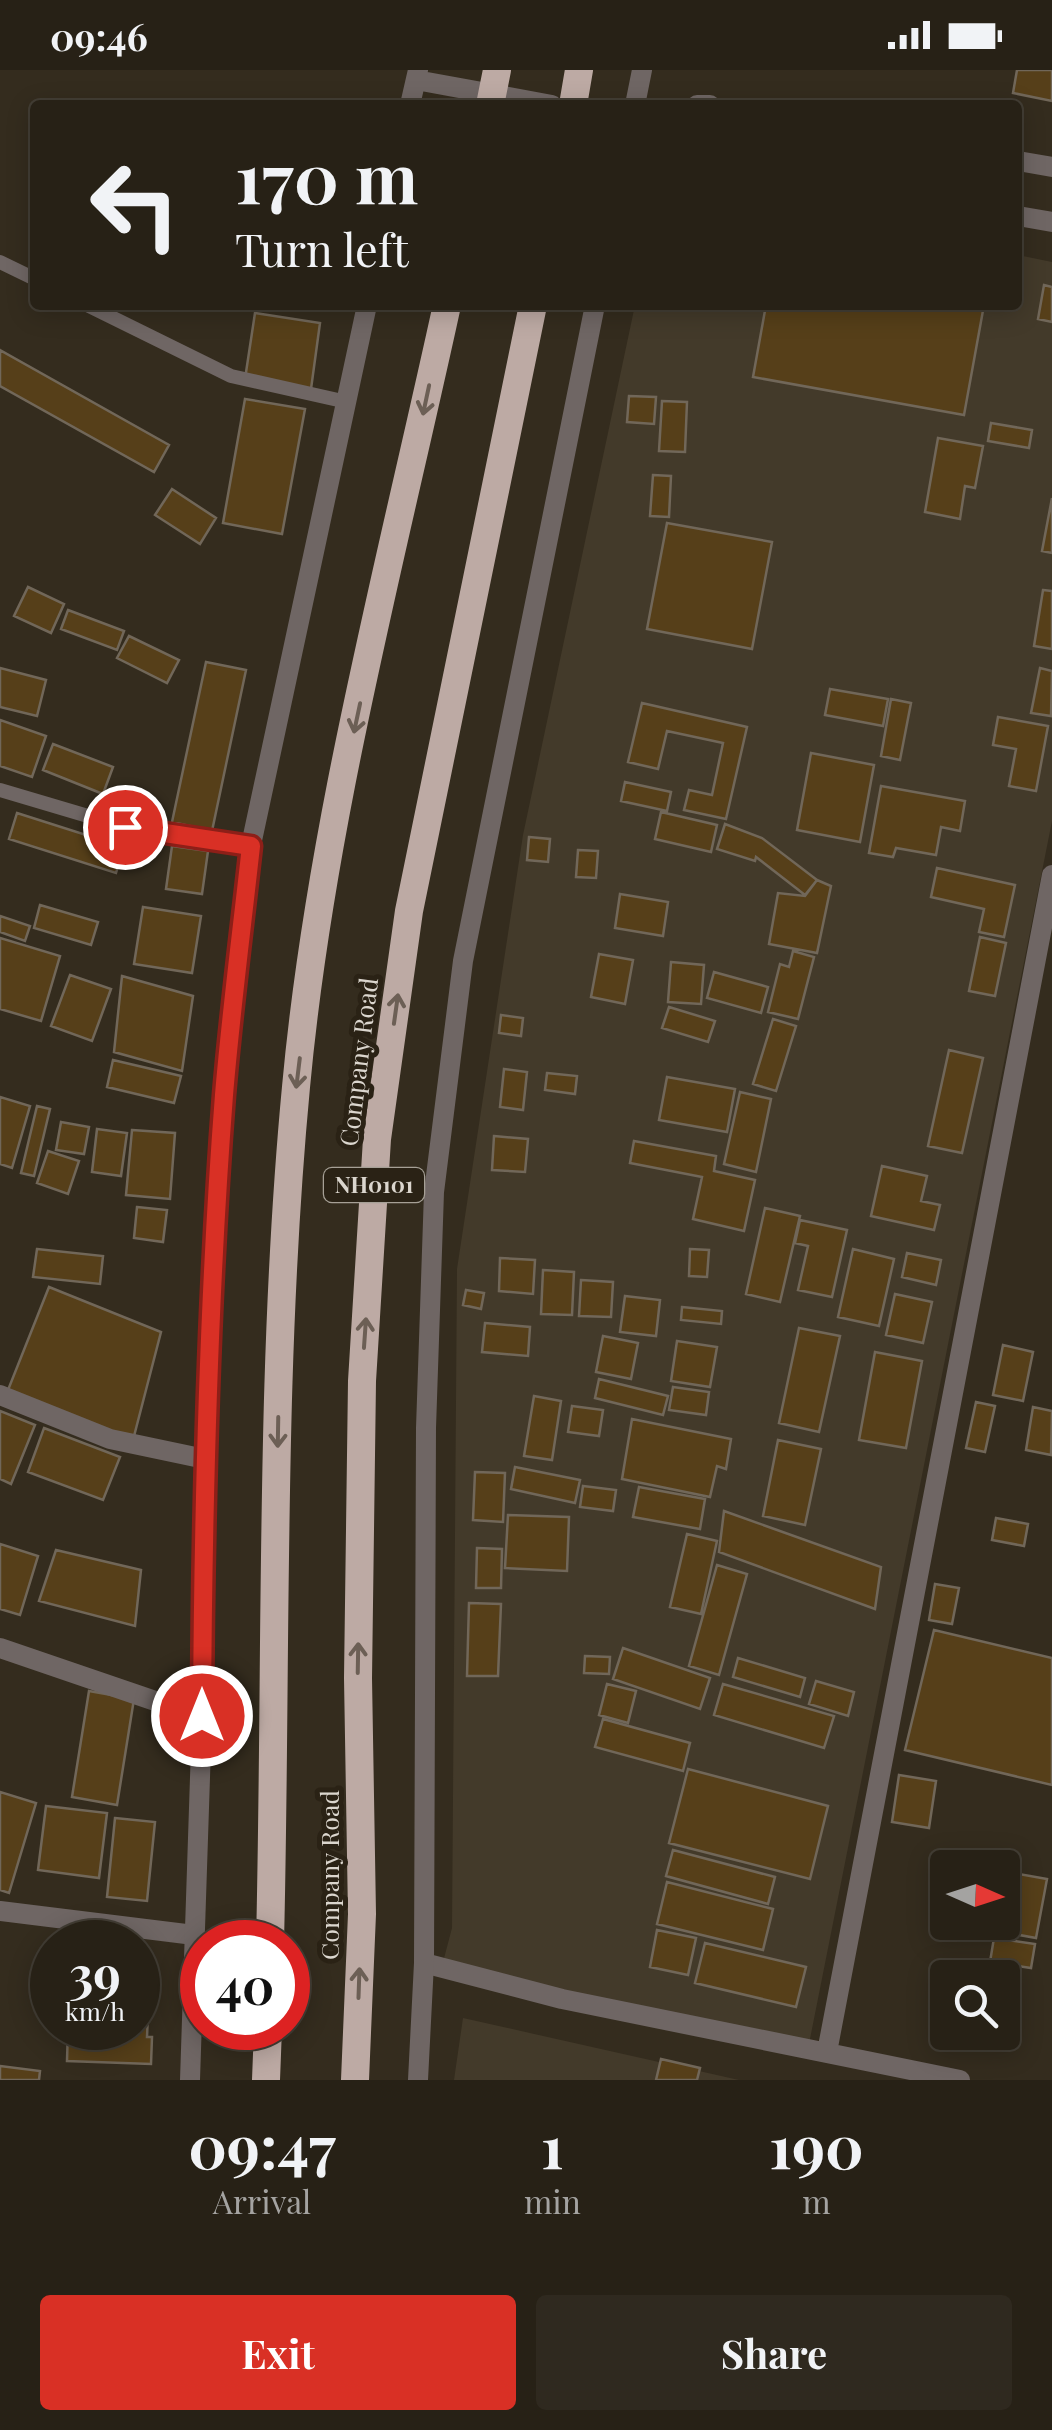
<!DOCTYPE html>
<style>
body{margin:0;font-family:"Playfair Display",serif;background:#2f291f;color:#f1f3f6;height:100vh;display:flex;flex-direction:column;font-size:38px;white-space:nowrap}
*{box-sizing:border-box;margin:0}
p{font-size:32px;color:#a4a3a1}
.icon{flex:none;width:55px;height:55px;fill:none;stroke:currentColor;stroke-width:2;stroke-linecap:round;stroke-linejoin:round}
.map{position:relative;height:2010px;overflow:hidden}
.sheet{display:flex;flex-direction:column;background:#272116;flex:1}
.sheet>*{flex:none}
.guide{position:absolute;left:30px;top:30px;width:992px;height:210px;border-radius:10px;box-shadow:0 5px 25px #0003,0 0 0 2px #433e35;background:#272116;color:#f1f3f6;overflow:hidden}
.needle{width:65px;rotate:93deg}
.controls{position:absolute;left:930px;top:1780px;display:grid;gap:20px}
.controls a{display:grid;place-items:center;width:90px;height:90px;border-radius:10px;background:#272116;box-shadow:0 5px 25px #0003,0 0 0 2px #433e35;font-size:50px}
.speed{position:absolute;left:30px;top:1850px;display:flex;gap:20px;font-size:50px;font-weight:700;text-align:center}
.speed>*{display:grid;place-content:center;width:130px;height:130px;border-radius:50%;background:#272116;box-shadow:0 5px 25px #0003,0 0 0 2px #433e35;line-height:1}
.speed small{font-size:25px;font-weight:400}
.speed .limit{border:15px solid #d22;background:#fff;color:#111}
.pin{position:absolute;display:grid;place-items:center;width:85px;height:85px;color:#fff;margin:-42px;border:5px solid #fff;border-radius:50%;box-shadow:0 2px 10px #0007}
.me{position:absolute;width:110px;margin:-55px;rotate:0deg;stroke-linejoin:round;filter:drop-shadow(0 0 8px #0008)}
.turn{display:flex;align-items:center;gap:35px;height:210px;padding:0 40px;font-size:45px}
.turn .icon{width:130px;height:130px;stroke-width:2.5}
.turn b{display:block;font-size:70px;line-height:85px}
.eta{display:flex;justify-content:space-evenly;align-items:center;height:170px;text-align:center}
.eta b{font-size:60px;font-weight:700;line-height:70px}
.action{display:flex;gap:20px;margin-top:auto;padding:20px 40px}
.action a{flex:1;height:115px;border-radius:10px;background:#d93025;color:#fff;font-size:40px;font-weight:700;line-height:115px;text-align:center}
.action a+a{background:#2f291f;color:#f1f3f6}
.status{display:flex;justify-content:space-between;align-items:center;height:70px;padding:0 50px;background:#272116;direction:ltr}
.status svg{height:28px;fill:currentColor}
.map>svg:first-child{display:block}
</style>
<div class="status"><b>09:46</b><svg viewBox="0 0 49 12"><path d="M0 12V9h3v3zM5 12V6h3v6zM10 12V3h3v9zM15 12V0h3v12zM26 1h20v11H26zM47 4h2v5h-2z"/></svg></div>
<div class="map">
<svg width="1052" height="2010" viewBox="0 0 1052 2010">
<rect width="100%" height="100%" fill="#342c1e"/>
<path fill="#433a2a" d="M1018,185l34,7v559l-245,1233 -365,-88 10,-38 5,-659 66,-434 112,-530h383z
M463,1948l276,62h-285z"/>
<path fill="#563f19" stroke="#716759" stroke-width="2.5" d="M1017,0h35v31l-39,-8z
M1044,215l8,2v35l-14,-3z
M766,235h218l-20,110 -211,-38z
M255,243l65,10 -9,66 -66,-10z
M0,280l169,95 -15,27 -154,-86z
M629,326l27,1 -2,27 -27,-2z
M245,329l60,10 -23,125 -59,-11z
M662,331l25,1 -2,50 -26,-1z
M991,353l41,7 -3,18 -41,-7z
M938,368l45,8 -8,42 -10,-2 -5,33 -35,-7z
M653,405l18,1 -2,41 -19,-1z
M172,419l44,29 -16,26 -45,-29z
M1052,428v55l-10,-2z
M667,453l105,19 -20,107 -105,-20z
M28,517l36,17 -13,29 -37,-17z
M1043,520l9,1v58l-18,-3z
M68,540l56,21 -7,19 -56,-21z
M129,566l50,24 -12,23 -50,-25z
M206,592l40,8 -34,161 -40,-9z
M0,598l46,12 -9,36 -37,-9z
M1040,598l12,3 -1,45 -20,-3z
M830,619l58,10 -5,27 -58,-11z
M891,629l20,4 -11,57 -19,-4z
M642,633l105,24 -21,92 -42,-9 5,-20 23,5 11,-52 -56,-12 -9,38 -30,-7z
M998,647l50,9 -12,65 -27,-5 7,-37 -23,-4z
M0,650l46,16 -14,41 -32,-11z
M53,674l60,23 -10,27 -60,-24z
M811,683l63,12 -14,77 -63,-12z
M625,712l46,10 -4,19 -46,-10z
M881,716l84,15 -5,30 -19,-4 -5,28 -40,-7 -3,9 -24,-4z
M661,742l56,13 -6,27 -56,-13z
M17,743l107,34 -8,26 -107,-34z
M725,754l37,14 55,42 -12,15 -49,-38 -1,4 -38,-12z
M529,767l21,2 -2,23 -21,-2z
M172,776l36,5 -6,43 -36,-5z
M578,780l20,1 -2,27 -20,-1z
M937,798l78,17 -11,52 -25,-5 5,-23 -53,-12z
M817,810l14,6 -14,67 -48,-9 9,-51 27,3z
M620,824l48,8 -5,34 -48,-8z
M40,835l58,17 -7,23 -57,-17z
M143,837l58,9 -9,57 -58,-9z
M0,846l30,10 -5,15 -25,-9z
M980,867l26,6 -11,53 -26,-5z
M0,868l60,18 -19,65 -41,-12z
M793,881l21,6 -16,62 -30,-7 12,-48 9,3z
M599,884l34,6 -8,44 -34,-7z
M671,892l33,3 -3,39 -33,-2z
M714,902l54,15 -7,26 -54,-15z
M70,905l41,14 -19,52 -41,-15z
M122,906l71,20 -11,75 -68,-19z
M669,937l46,14 -7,21 -46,-14z
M501,945l22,3 -2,18 -22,-3z
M773,949l23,7 -20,65 -23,-7z
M949,980l34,8 -21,95 -34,-7z
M113,990l68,16 -7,27 -67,-16z
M504,999l23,3 -4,38 -23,-3z
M547,1003l30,3 -2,18 -30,-4z
M667,1007l68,12 -8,43 -68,-12z
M740,1022l31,7 -15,73 -32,-8z
M0,1027l30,9 -18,62 -12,-4z
M37,1036l13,3 -16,67 -13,-3z
M61,1052l28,5 -5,27 -28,-4z
M97,1059l30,4 -6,43 -29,-4z
M132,1060l43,3 -5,66 -44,-4z
M494,1066l34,3 -3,33 -33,-2z
M634,1071l82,15 -2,15 41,9 -11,51 -51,-12 9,-42 -72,-14z
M48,1081l31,10 -11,33 -31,-11z
M882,1096l45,10 -6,25 19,4 -6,25 -63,-14z
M137,1137l30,3 -4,32 -29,-4z
M765,1138l35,8 -20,86 -34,-8z
M800,1150l47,10 -15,67 -34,-7 10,-44 -13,-3z
M37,1179l66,7 -3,28 -67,-7z
M690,1179l19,1 -2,27 -18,-1z
M853,1179l41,10 -15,67 -41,-9z
M907,1183l34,7 -5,25 -34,-8z
M500,1188l35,2 -2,34 -34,-3z
M543,1200l31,2 -2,43 -31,-1z
M581,1210l32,2 -2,35 -32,-1z
M49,1217l112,45 -28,108 -125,-50z
M466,1220l18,3 -3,16 -18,-4z
M895,1224l37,8 -9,41 -37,-8z
M625,1226l35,4 -4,36 -36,-4z
M682,1237l40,4 -1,13 -40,-4z
M485,1253l45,4 -2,29 -46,-4z
M799,1258l41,8 -21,96 -40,-9z
M603,1266l35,7 -7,36 -35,-7z
M677,1271l40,6 -7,40 -39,-6z
M1003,1275l30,7 -10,49 -30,-6z
M875,1282l47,9 -16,87 -47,-8z
M599,1309l69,17 -5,19 -68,-17z
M673,1317l36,5 -3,23 -37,-5z
M534,1326l27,5 -9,59 -28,-4z
M976,1332l19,4 -10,46 -19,-4z
M572,1336l31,4 -4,26 -31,-4z
M1033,1337l19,4 -1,44 -25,-5z
M0,1341l35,14 -24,59 -11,-5z
M632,1349l99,20 -5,30 -9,-3 -7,31 -88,-18z
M44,1358l76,29 -17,43 -75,-28z
M778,1370l43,9 -16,76 -42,-9z
M515,1397l65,13 -5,23 -64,-14z
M475,1402l30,1 -2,49 -30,-2z
M583,1416l33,4 -3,21 -33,-4z
M639,1417l66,12 -5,30 -67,-12z
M724,1441l157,56 -6,42 -156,-57z
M508,1445l61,2 -2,54 -62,-3z
M996,1448l32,6 -4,22 -32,-6z
M687,1464l30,7 -16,73 -31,-7z
M0,1474l38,12 -18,59 -20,-6z
M477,1478l25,1 -1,39h-25z
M56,1480l85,20 -6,56 -96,-25z
M717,1495l30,9 -28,101 -30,-9z
M935,1514l24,4 -7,36 -23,-4z
M469,1533l32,1 -3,72h-31z
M934,1560l118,28v127l-147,-35z
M623,1578l87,30 -10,31 -87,-30z
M585,1586l25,1 -1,17 -25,-1z
M738,1588l67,20 -5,19 -67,-20z
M816,1611l38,11 -6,24 -39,-12z
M607,1614l29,7 -8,32 -29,-8z
M723,1614l111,32 -10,32 -110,-33z
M89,1621l45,8 -17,106 -45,-8z
M603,1649l87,24 -7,28 -88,-24z
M688,1699l140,37 -18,73 -141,-36z
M899,1705l37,6 -7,47 -37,-6z
M0,1722l36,11 -27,90 -9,-3z
M46,1736l61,7 -8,65 -61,-8z
M115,1748l40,4 -8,79 -40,-4z
M673,1780l102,27 -7,27 -102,-28z
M1002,1801l45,8 -11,59 -66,-12 1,-4h31z
M667,1812l106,27 -10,41 -106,-26z
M657,1860l39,8 -8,37 -38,-8z
M72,1863l56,2v7h-56z
M994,1868l41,6 -4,24 -41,-6z
M705,1873l101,24 -10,40 -101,-24z
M138,1922h11l-2,45h5l-1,27 -84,-3 1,-33h70z
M661,1989l39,9 -3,12h-41z
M0,1996l40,5 -1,9h-39z"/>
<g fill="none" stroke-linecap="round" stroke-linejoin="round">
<path stroke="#6f6664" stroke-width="14" d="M0,192l35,17
M87,235l144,71 116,26
M0,720l125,37 126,18"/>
<path stroke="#6f6664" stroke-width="20" d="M0,1325l110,44 95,20
M0,1578l202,69
M0,1841l194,24
M424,1893l138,36 398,81
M827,1982l225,-1177"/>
<path stroke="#6f6664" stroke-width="20" d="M416,10l136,25
M410,35l8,-35
M635,35l7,-35
M697,35h13
M1018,91l34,6
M1018,146l34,6
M190,2010l12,-363v-179l8,-210 14,-235 27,-248 116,-540
M418,2010l6,-117 2,-535 8,-236 29,-231 132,-656"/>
<path stroke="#bdaaa4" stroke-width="28" d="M490,35l7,-35
M573,35l6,-35
M270,1872c7,-284 -1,-571 26,-855 24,-261 95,-525 151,-782
M266,2010l2,-52
M355,2010l7,-166 -4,-236 4,-297 15,-242 32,-228 124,-606"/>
</g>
<defs><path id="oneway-shaft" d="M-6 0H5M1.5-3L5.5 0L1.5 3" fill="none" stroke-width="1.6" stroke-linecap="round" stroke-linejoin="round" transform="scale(2.5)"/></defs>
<g stroke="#6c5f55">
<use href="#oneway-shaft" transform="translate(426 330) rotate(102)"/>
<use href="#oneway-shaft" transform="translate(357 648) rotate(102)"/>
<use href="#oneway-shaft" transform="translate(396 939) rotate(-82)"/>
<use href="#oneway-shaft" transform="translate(298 1003) rotate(97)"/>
<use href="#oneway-shaft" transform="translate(365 1263) rotate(-86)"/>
<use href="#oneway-shaft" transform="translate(278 1362) rotate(91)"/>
<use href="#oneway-shaft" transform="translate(358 1588) rotate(-89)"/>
<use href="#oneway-shaft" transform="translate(359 1913) rotate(-88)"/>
</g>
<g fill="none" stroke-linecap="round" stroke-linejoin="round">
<g stroke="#8d1f18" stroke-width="25">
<path id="route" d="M125,757l126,19c-9,82 -20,165 -27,249 -16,207 -21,414 -22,621"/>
</g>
<use href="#route" stroke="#d93025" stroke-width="18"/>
</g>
<g text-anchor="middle" stroke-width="10" stroke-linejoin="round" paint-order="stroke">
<rect fill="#2a2215" stroke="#a6a096" stroke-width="2.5" x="324" y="1098" width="100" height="34" rx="8"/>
<g font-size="22" font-weight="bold" fill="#dbd6ce">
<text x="374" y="1123">NH0101</text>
</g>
<g font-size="25" fill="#dbd6ce" stroke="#2a2215">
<text transform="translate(359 992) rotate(-83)" y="9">Company Road</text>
<text transform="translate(330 1805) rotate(-90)" y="9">Company Road</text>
</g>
</g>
</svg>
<div class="controls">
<a><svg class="needle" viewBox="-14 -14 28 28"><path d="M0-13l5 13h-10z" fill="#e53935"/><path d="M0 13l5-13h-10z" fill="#a4a3a1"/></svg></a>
<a><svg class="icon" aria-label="search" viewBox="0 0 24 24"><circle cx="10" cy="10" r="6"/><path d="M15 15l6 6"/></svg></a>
</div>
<div class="speed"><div>39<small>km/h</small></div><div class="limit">40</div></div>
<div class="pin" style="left:125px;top:757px;background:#d93025"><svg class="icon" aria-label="arrive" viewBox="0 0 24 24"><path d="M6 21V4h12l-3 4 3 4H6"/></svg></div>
<svg class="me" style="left:202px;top:1646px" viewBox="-20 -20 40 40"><circle r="17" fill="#d93025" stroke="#fff" stroke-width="3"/><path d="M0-11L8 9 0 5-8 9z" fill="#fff"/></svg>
<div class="guide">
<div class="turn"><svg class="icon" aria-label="left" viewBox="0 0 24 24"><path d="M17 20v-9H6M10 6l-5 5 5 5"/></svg><div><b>170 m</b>Turn left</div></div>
</div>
</div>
<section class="sheet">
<div class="eta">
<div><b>09:47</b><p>Arrival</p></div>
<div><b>1</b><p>min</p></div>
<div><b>190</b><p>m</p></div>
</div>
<div class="action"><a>Exit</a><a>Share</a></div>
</section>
